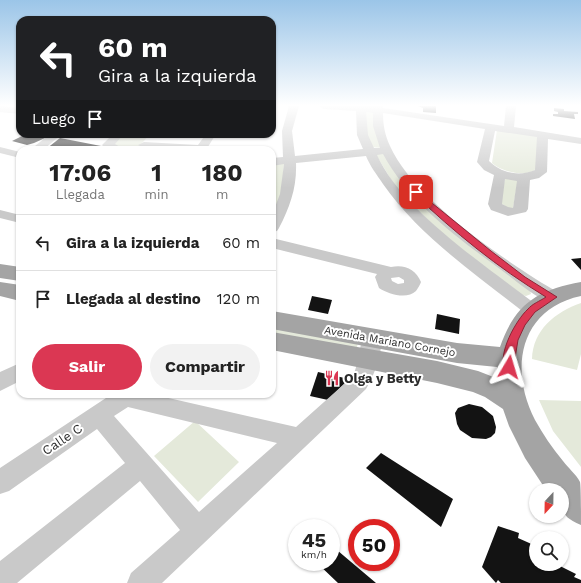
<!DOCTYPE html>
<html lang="es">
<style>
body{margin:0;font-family:"Work Sans",sans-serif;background:#f2f2f2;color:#222;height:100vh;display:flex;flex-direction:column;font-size:15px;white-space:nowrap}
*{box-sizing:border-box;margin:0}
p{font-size:13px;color:#767676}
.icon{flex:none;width:22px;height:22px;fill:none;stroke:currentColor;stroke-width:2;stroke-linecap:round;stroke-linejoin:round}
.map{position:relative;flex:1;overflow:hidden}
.sheet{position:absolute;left:16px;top:146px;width:260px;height:252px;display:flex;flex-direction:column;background:#fff;border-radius:12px;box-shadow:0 1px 3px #0004}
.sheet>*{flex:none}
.guide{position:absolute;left:16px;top:16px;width:260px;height:122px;border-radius:12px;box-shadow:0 1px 3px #0004;background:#202124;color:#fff;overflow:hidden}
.needle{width:26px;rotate:202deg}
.buttons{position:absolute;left:529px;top:483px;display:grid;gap:8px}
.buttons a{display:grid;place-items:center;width:40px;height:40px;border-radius:50%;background:#fff;box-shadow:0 1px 3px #0004;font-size:20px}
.speed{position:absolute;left:288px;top:519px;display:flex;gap:8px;font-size:20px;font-weight:700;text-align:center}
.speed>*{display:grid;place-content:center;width:52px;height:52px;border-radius:50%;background:#fff;box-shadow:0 1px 3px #0004;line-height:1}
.speed small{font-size:10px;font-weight:400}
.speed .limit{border:6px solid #d22;background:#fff;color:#111}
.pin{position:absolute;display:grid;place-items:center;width:34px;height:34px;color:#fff;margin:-17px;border-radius:8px;box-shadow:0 2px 6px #0006}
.me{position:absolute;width:44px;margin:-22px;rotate:7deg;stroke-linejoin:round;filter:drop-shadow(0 0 3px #0008)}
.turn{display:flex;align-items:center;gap:14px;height:84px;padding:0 16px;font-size:18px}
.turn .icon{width:52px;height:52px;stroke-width:2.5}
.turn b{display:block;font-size:28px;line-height:34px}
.then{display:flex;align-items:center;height:38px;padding:0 16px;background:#0003;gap:8px;font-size:15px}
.eta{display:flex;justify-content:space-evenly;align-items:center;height:68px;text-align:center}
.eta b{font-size:24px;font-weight:700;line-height:28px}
.primary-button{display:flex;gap:8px;margin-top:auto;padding:8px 16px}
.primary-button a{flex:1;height:46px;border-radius:24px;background:#db3753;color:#fff;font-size:16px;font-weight:700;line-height:46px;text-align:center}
.primary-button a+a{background:#f2f2f2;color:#222}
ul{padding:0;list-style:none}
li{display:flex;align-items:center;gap:12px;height:56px;padding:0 16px;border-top:1px solid #e0e0e0}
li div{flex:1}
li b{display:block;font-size:15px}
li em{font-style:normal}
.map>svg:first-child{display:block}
</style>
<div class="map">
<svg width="581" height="583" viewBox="0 0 581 583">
<rect width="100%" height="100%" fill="#fff"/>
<path fill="#e4e9da" d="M366,112l7,1 9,35 -11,-1 -3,-5 -4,-29z
M497,130l43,6 -4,33c-10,9 -36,2 -44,-6z
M122,134h28l-14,16h-13l-10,-4z
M375,153l10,1 9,16 136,120 1,4 -5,2 -4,-1 -75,-57 -49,-47z
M281,163l3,1 -4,44 -7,2 -1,-46z
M505,177l13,2 -5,29h-5l-7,-5z
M581,303v51l-4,16 -45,-11c1,-29 23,-47 49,-56z
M272,327l86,15 -3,16 -83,-16z
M539,400l42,1v66l-28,-36z
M195,421l44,41 -41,40 -44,-46z"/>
<path fill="#131313" d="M418,106h18v7l-13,-1v-4z
M554,108l10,1v2l14,1v2h-4l1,5 -22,-3v-2h5v-2l-4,-1z
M26,134h2l17,4 -11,5 -7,2 -15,-4z
M60,138l41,8 -4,4 -51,-1z
M581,258v12l-10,-11z
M312,296l20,4 -4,14 -20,-4z
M437,314l23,5 -1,15 -24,-5z
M318,372l31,7 -21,21 -18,-4z
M469,404l13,3 11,9 3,11 -1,6 -4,4 -5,2 -14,-1 -12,-8 -3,-6 -2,-11 3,-5z
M381,453l72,46 -12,28 -75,-59z
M498,526l21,7 -1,5 18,8v18h20l20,10 -2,3 7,3v3h-80l-3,-3 -2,3 -14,-16z
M331,545l45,38h-38l-22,-21h15z"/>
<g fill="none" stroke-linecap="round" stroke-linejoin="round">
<path fill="#c9c9c9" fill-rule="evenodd" d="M0,106l20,2v6l-20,-2z
M289,106h10l-7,25 3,25 68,-7 -6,-14 -1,-24 -32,-2 -5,-3h64v2l121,18 2,-20h10l-2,21 67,11v6l-33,-5 -1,33 -8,6 -9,2 -2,29 -2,3 -18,4 -17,-6 -3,-6 6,-29 -10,-5 -7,-8 8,-33 -102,-16c0,12 2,22 7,33 23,53 119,118 169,147l3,4 -3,4 -6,2c-18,-5 -34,-20 -49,-31 -45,-33 -94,-68 -121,-118l-6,1c25,56 112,113 161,151l3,4 -3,4 -6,2 -6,-2c-49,-39 -106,-77 -143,-130 -6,-9 -13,-18 -17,-28l-70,7c1,24 -6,44 -17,65l-2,3 -5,1v-17l8,-21 4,-30 -12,2v-8l11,-1 -1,-26zM366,112l7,1v13l7,22h-6l-6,-13zM495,131l42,6 -2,33c-16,7 -34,3 -46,-9zM505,179l12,2 -4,27 -5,-1 -6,-3z
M50,134h12l-19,16h-13z
M113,134h11l-9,10 10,6c-8,0 -17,2 -23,-5z
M206,134h10l-10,16 -62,-2 -6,-3 6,-3 54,3z
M0,147l20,5v6l-20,-5z
M0,210l20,5v8l-20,-5z
M272,238l119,29c13,-3 25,2 30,15 -1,3 -3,6 -5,9 -9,9 -28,3 -37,-3l-4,-11 2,-3 -105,-26zM399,277l5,3v3l-6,1 -6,-3 -1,-3z
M372,331l7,2c7,14 -5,43 -13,56l-204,194h-35l4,-10 49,-43 -40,-49 -123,102h-17v-22l125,-98 -28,-34 -88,62 -9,3v-26l112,-74h39l145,33 56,-50c8,-14 6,-30 13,-44zM128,407l149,36 -78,69 -85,-96z
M20,363v18l-20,10v-19z"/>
<path fill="#a4a4a4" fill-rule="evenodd" d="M0,264l20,3v14l-20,-3z
M0,282l20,3v16l-20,-5z
M581,282v14c-62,13 -72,74 -46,124 8,14 17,28 28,41 5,7 13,13 17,21 1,5 1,35 1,43 -21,-9 -19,-14 -19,-35h-16l-21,-32 -16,-32 -6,-17 -18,-12 -12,-5 -36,-9 -165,-33v-18l165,29 41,10 18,7 1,-11 -40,-4 -185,-34v-18l185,32 43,4c15,-43 37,-57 81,-65z"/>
</g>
<linearGradient id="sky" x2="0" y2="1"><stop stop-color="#9bc5e8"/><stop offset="0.56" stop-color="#fff"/><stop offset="1" stop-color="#fff" stop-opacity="0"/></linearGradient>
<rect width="581" height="188" fill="url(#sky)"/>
<path fill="#db3753" stroke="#8e2436" d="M416,190l75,61 34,26 32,20 -22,15 -10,13 -7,15 -5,30 -4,2 -4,-2c-8,-16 11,-50 23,-61 4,-5 12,-8 18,-12 -48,-29 -92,-65 -132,-103v-3z"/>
<defs>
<g id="restaurant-bare" transform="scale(1.2)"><path d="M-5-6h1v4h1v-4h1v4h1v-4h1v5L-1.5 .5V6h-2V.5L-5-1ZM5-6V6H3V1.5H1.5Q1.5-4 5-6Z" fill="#db3753" stroke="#fff" stroke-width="2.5" paint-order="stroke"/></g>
</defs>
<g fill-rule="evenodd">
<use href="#restaurant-bare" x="332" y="378"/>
</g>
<g text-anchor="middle" stroke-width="4" stroke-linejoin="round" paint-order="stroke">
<g font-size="11" fill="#2c2c2c" stroke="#fff">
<text transform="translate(390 341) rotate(10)" y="4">Avenida Mariano Cornejo</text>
</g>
<g font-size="13" font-weight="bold" fill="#2c2c2c" stroke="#fff" text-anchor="start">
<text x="344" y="383">Olga y Betty</text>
</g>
<g font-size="13" fill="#2c2c2c" stroke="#fff">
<text transform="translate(62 439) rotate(-34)" y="5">Calle C</text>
</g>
</g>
</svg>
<div class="buttons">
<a><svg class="needle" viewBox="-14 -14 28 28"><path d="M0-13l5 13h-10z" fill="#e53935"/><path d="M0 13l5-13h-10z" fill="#767676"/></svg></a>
<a><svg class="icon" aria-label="search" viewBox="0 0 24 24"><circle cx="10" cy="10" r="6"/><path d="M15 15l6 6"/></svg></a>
</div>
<div class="speed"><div>45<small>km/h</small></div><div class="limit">50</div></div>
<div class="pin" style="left:416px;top:192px;background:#d93025"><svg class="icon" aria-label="arrive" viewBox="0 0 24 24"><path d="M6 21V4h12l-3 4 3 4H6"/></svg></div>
<svg class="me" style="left:509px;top:367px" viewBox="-20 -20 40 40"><path d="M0-17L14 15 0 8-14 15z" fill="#db3753" stroke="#fff" stroke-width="4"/></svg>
<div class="guide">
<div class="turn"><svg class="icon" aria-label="left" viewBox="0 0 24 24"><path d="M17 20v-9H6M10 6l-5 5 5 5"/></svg><div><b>60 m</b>Gira a la izquierda</div></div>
<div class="then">Luego<svg class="icon" aria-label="arrive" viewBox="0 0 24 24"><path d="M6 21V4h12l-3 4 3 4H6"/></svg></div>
</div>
<section class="sheet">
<div class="eta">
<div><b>17:06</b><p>Llegada</p></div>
<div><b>1</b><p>min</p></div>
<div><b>180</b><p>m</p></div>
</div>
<ul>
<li><svg class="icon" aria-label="left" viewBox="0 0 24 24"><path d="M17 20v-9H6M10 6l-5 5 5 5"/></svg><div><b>Gira a la izquierda</b></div><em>60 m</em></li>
<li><svg class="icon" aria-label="arrive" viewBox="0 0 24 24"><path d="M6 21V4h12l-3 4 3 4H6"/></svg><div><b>Llegada al destino</b></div><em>120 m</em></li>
</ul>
<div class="primary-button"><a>Salir</a><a>Compartir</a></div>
</section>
</div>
